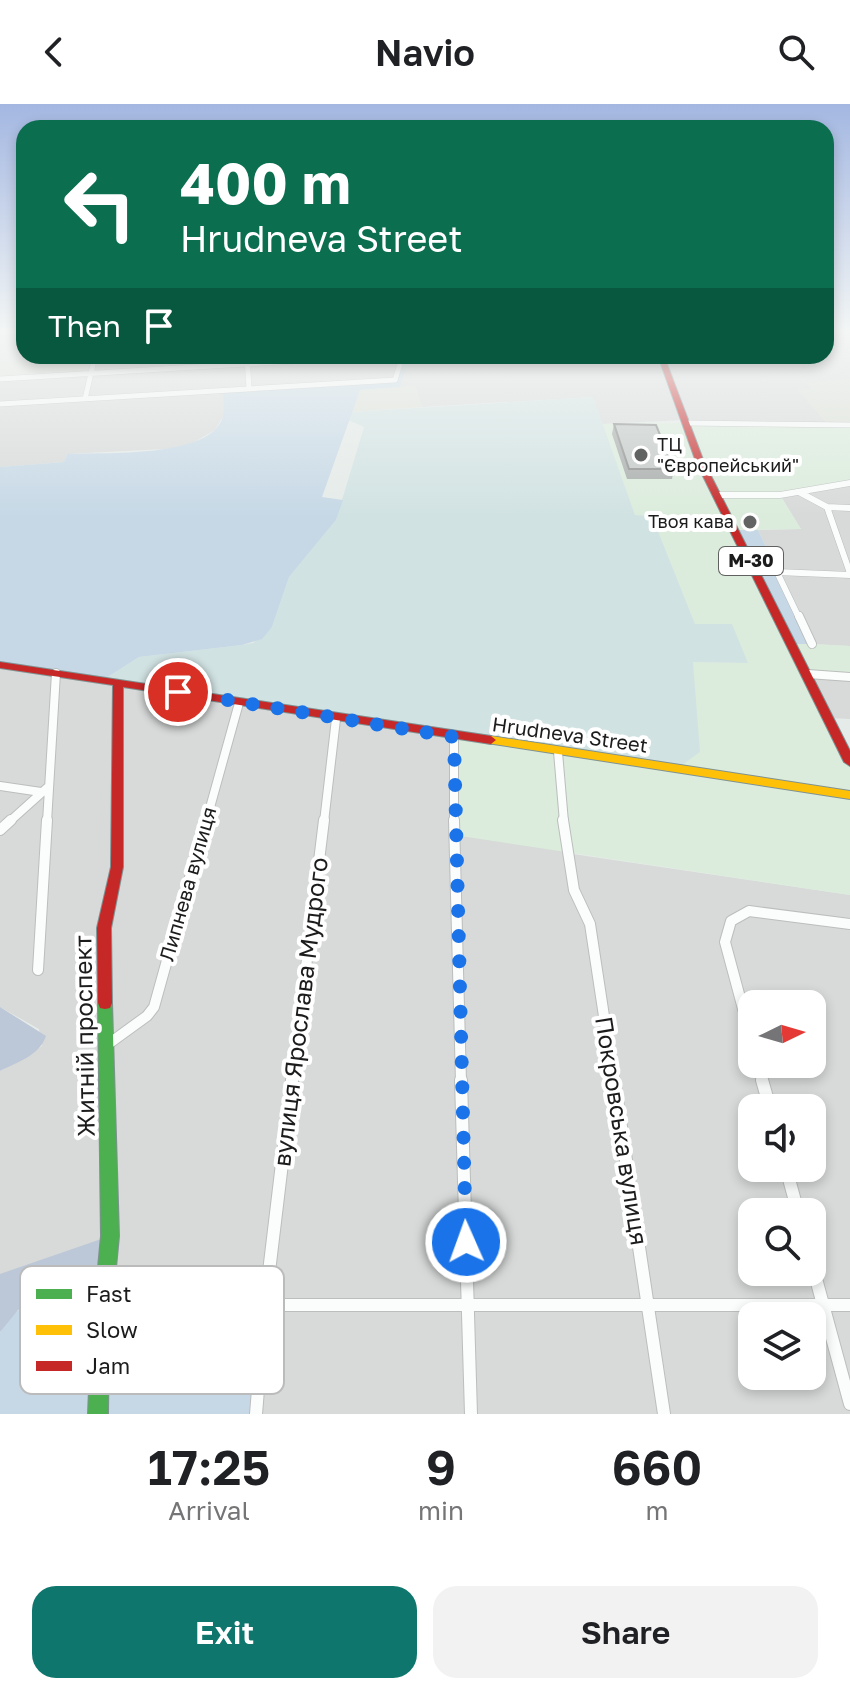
<!DOCTYPE html>
<meta charset="utf-8">
<style>
body{margin:0;font-family:"Golos Text",sans-serif;background:#f2f2f2;color:#202124;height:100vh;display:flex;flex-direction:column;font-size:30px;white-space:nowrap}
*{box-sizing:border-box;margin:0}
p{font-size:26px;color:#757577}
.icon{flex:none;width:44px;height:44px;fill:none;stroke:currentColor;stroke-width:2;stroke-linecap:round;stroke-linejoin:round}
.map{position:relative;height:1310px;overflow:hidden}
.sheet{display:flex;flex-direction:column;background:#fff;flex:1}
.sheet>*{flex:none}
.hud{position:absolute;left:16px;top:16px;width:818px;height:244px;border-radius:24px;box-shadow:0 4px 12px #0003;background:#0b6e4f;color:#fff;overflow:hidden}
.needle{width:52px;rotate:85deg}
.fabs{position:absolute;left:738px;top:886px;display:grid;gap:16px}
.fabs a{display:grid;place-items:center;width:88px;height:88px;border-radius:16px;background:#fff;box-shadow:0 4px 12px #0003;font-size:40px}
.pin{position:absolute;display:grid;place-items:center;width:68px;height:68px;color:#fff;margin:-34px;border:4px solid #fff;border-radius:50%;box-shadow:0 2px 8px #0007}
.me{position:absolute;width:88px;margin:-44px;rotate:358deg;stroke-linejoin:round;filter:drop-shadow(0 0 6px #0008)}
.turn{display:flex;align-items:center;gap:28px;height:168px;padding:0 32px;font-size:36px}
.turn .icon{width:104px;height:104px;stroke-width:2.5}
.turn b{display:block;font-size:56px;line-height:68px}
.then{display:flex;align-items:center;height:76px;padding:0 32px;background:#0003;gap:16px;font-size:30px}
.eta{display:flex;justify-content:space-evenly;align-items:center;height:136px;text-align:center}
.eta b{font-size:48px;font-weight:600;line-height:56px}
.primary-button{display:flex;gap:16px;margin-top:auto;padding:16px 32px}
.primary-button a{flex:1;height:92px;border-radius:24px;background:#0f766e;color:#fff;font-size:32px;font-weight:600;line-height:92px;text-align:center}
.primary-button a+a{background:#f2f2f2;color:#202124}
header{display:flex;justify-content:space-between;align-items:center;height:104px;padding:0 32px;background:#fff;font-size:36px;font-weight:600}
.map>svg:first-child{display:block}
</style>
<header><svg class="icon" aria-label="back" viewBox="0 0 24 24"><path d="M15 5l-7 7 7 7"/></svg>Navio<svg class="icon" aria-label="search" viewBox="0 0 24 24"><circle cx="10" cy="10" r="6"/><path d="M15 15l6 6"/></svg></header>
<div class="map">
<svg width="850" height="1310" viewBox="0 0 850 1310">
<rect width="100%" height="100%" fill="#e5ebe8"/>
<path fill="#d7dad8" fill-rule="evenodd" d="M826,229h24v92l-24,2 -141,-4 -1,-3 -82,4 -9,-27 -171,10 -7,-21 -15,1 7,-24 -7,1 -5,16 -171,10v25l-9,15 -31,18 -117,6 -3,8 -64,5v-88l95,-23h731z
M850,379v163l-38,-2 -54,-114 43,-1 -21,-34z
M0,561l454,72 112,116 284,42v519h-594l-156,-73 -100,-66v-204l42,-25 -3,-17 -39,-22zM752,900h60v60h-60zM752,1004h60v60h-60zM752,1108h60v60h-60zM752,1212h60v60h-60z
M808,570l42,3v42l-21,-1z"/>
<path fill="#dbecdc" d="M685,319l141,4 24,-2v58l-70,12 21,34 -65,1 76,114 38,2v31l-41,-3 41,88v133l-396,-60v-98l239,-75 54,1 -52,-39 -43,-108 -17,-1 -33,-91z"/>
<path fill="#dce0d6" d="M0,229h24v23h71l-4,18 -91,5z
M850,275v44l-22,2 -30,-35 14,-1 -6,-7z
M415,282l7,21 -71,5 9,-22z"/>
<path fill="#d1e2e2" d="M593,293l42,118 17,1 43,108h37l16,39 -55,-1 7,90 -22,16 -575,-88 36,-23 103,-12 11,-2 19,-16 17,-50 47,-57 28,-93 -16,-7 3,-8z"/>
<path fill="#c6d8e6" d="M408,259l-8,24 -40,3 -38,107 21,3 -7,20 -47,57 -17,50 -10,12 -20,6 -103,12 -36,23 -103,-15v-198l64,-5 3,-8c35,-2 146,5 156,-38 2,-8 0,-18 0,-26l172,-10 5,-16z
M735,426h23l54,114h-19z
M108,1175l-8,62 163,-8 -7,81h-256c0,-17 0,-67 0,-81 12,-35 77,-45 108,-54z"/>
<path fill="#bcc7d7" d="M0,903l46,29c-7,20 -29,26 -46,35z
M110,1132l-2,43 -76,22 -14,9 -18,22v-58z"/>
<g fill="none" stroke-linecap="round" stroke-linejoin="round">
<g stroke="#bbbebd" stroke-width="6">
<path id="street-far4" d="M247,252l2,33
M0,275l375,-23
M85,295l10,-43
M0,300l395,-24 5,-16 -3,-8
M685,319l165,2"/>
</g>
<g stroke="#bbbebd" stroke-width="7">
<path id="street-far3" d="M799,388l28,15 23,66
M718,391h62l70,-12
M827,403l23,1
M799,514l-22,-46 73,3"/>
</g>
<g stroke="#bbbebd" stroke-width="10">
<path id="street-far2" d="M799,512l13,28
M808,570l42,3
M454,633v85
M558,648l6,70
M0,682l41,6
M9,718l39,-35
M47,718l9,-149
M206,718l33,-119
M324,718l12,-103"/>
</g>
<g stroke="#bbbebd" stroke-width="12">
<path id="street-far1" d="M454,716l7,262
M563,716l11,70 16,34 24,158
M0,726l11,-10
M38,866l9,-150
M752,938l-27,-100 6,-21 18,-10 101,13
M107,941l40,-29 7,-9 52,-187
M758,960l5,18
M292,978l32,-262"/>
</g>
<g stroke="#bbbebd" stroke-width="14">
<path id="street" d="M461,976l10,334
M614,976l50,334
M762,976l8,28
M786,1064l12,44
M812,1160l38,140
M265,1201h585
M256,1310l9,-109 27,-225"/>
</g>
<g stroke="#7f9292" stroke-width="2">
<path id="fast" d="M105,893l5,1 2,5 7,233 -10,105 -1,73h-20l3,-73 10,-105 -3,-233 2,-5z"/>
</g>
<g stroke="#7f9292" stroke-width="2">
<path id="slow" d="M491,632l359,55v8l-363,-56 -1,-3z"/>
</g>
<g stroke="#7f9292" stroke-width="2">
<path id="jam" d="M658,252h6l40,106 146,289v15l-6,-4 -148,-300z
M0,558l491,74 5,4 -5,4 -368,-57v180l-12,61 1,75 -2,5 -5,1 -5,-1 -2,-5 -1,-75 14,-61 2,-182 -113,-17z"/>
</g>
<use href="#street-far4" stroke="#fbfcfc" stroke-width="5"/>
<use href="#street-far3" stroke="#fbfcfc" stroke-width="6"/>
<use href="#street-far2" stroke="#fbfcfc" stroke-width="8"/>
<use href="#street-far1" stroke="#fbfcfc" stroke-width="10"/>
<use href="#street" stroke="#fbfcfc" stroke-width="12"/>
<use href="#fast" fill="#4caf50" fill-rule="evenodd"/>
<use href="#slow" fill="#ffc107" fill-rule="evenodd"/>
<use href="#jam" fill="#c62828" fill-rule="evenodd"/>
</g>
<path fill="#a7aba9" d="M614,320l60,45 -2,10h-45l-15,-45z"/>
<path fill="#c2c7c5" stroke="#888b8a" stroke-width="2" d="M614,320l42,1 18,44h-45z"/>
<linearGradient id="sky" x2="0" y2="1"><stop stop-color="#a3b7e1"/><stop offset="0.55" stop-color="#f3f6f5"/><stop offset="1" stop-color="#f3f6f5" stop-opacity="0"/></linearGradient>
<rect width="850" height="413" fill="url(#sky)"/>
<g fill="none" stroke-linecap="round" stroke-linejoin="round">
<path stroke="#1a73e8" stroke-width="14" stroke-dasharray="0 25.2" d="M178,588l276,45 12,505"/>
</g>
<g fill="#626463" stroke="#fff" stroke-width="3">
<circle cx="641" cy="351" r="8"/>
<circle cx="750" cy="418" r="8"/>
</g>
<g text-anchor="middle" stroke-width="8" stroke-linejoin="round" paint-order="stroke">
<g font-size="18" fill="#1c1c1c" stroke="#fff" text-anchor="start">
<text x="657" y="347">ТЦ<tspan x="657" dy="21">"Європейський"</tspan></text>
<text x="734" y="424" text-anchor="end">Твоя кава</text>
</g>
<rect fill="#fff" stroke="#606060" stroke-width="2" x="719" y="443" width="64" height="28" rx="6"/>
<g font-size="18" font-weight="bold" fill="#1c1c1c">
<text x="751" y="463">М-30</text>
</g>
<g font-size="20" fill="#1c1c1c" stroke="#fff">
<text transform="translate(570 631) rotate(8)" y="7">Hrudneva Street</text>
<text transform="translate(188 780) rotate(-74)" y="7">Липнева вулиця</text>
</g>
<g font-size="24" fill="#1c1c1c" stroke="#fff">
<text transform="translate(301 908) rotate(-83)" y="8">вулиця Ярослава Мудрого</text>
<text transform="translate(85 932) rotate(-91)" y="8">Житній проспект</text>
<text transform="translate(621 1027) rotate(81)" y="8">Покровська вулиця</text>
</g>
</g>
<rect x="20" y="1162" width="264" height="128" rx="12" fill="#fff" stroke="#bbb" stroke-width="2"/>
<rect x="36" y="1185" width="36" height="10" fill="#4caf50"/>
<rect x="36" y="1221" width="36" height="10" fill="#ffc107"/>
<rect x="36" y="1257" width="36" height="10" fill="#c62828"/>
<g font-size="22" fill="#1c1c1c">
<text x="86" y="1198">Fast</text>
<text x="86" y="1234">Slow</text>
<text x="86" y="1270">Jam</text>
</g>
</svg>
<div class="fabs">
<a><svg class="needle" viewBox="-14 -14 28 28"><path d="M0-13l5 13h-10z" fill="#e53935"/><path d="M0 13l5-13h-10z" fill="#757577"/></svg></a>
<a><svg class="icon" aria-label="sound" viewBox="0 0 24 24"><path d="M4 9h4l5-4v14l-5-4H4zM17 9q2 3 0 6"/></svg></a>
<a><svg class="icon" aria-label="search" viewBox="0 0 24 24"><circle cx="10" cy="10" r="6"/><path d="M15 15l6 6"/></svg></a>
<a><svg class="icon" aria-label="layers" viewBox="0 0 24 24"><path d="M12 4l9 5-9 5-9-5zM3 14l9 5 9-5"/></svg></a>
</div>
<div class="pin" style="left:178px;top:588px;background:#d93025"><svg class="icon" aria-label="arrive" viewBox="0 0 24 24"><path d="M6 21V4h12l-3 4 3 4H6"/></svg></div>
<svg class="me" style="left:466px;top:1138px" viewBox="-20 -20 40 40"><circle r="17" fill="#1a73e8" stroke="#fff" stroke-width="3"/><path d="M0-11L8 9 0 5-8 9z" fill="#fff"/></svg>
<div class="hud">
<div class="turn"><svg class="icon" aria-label="left" viewBox="0 0 24 24"><path d="M17 20v-9H6M10 6l-5 5 5 5"/></svg><div><b>400 m</b>Hrudneva Street</div></div>
<div class="then">Then<svg class="icon" aria-label="arrive" viewBox="0 0 24 24"><path d="M6 21V4h12l-3 4 3 4H6"/></svg></div>
</div>
</div>
<section class="sheet">
<div class="eta">
<div><b>17:25</b><p>Arrival</p></div>
<div><b>9</b><p>min</p></div>
<div><b>660</b><p>m</p></div>
</div>
<div class="primary-button"><a>Exit</a><a>Share</a></div>
</section>
